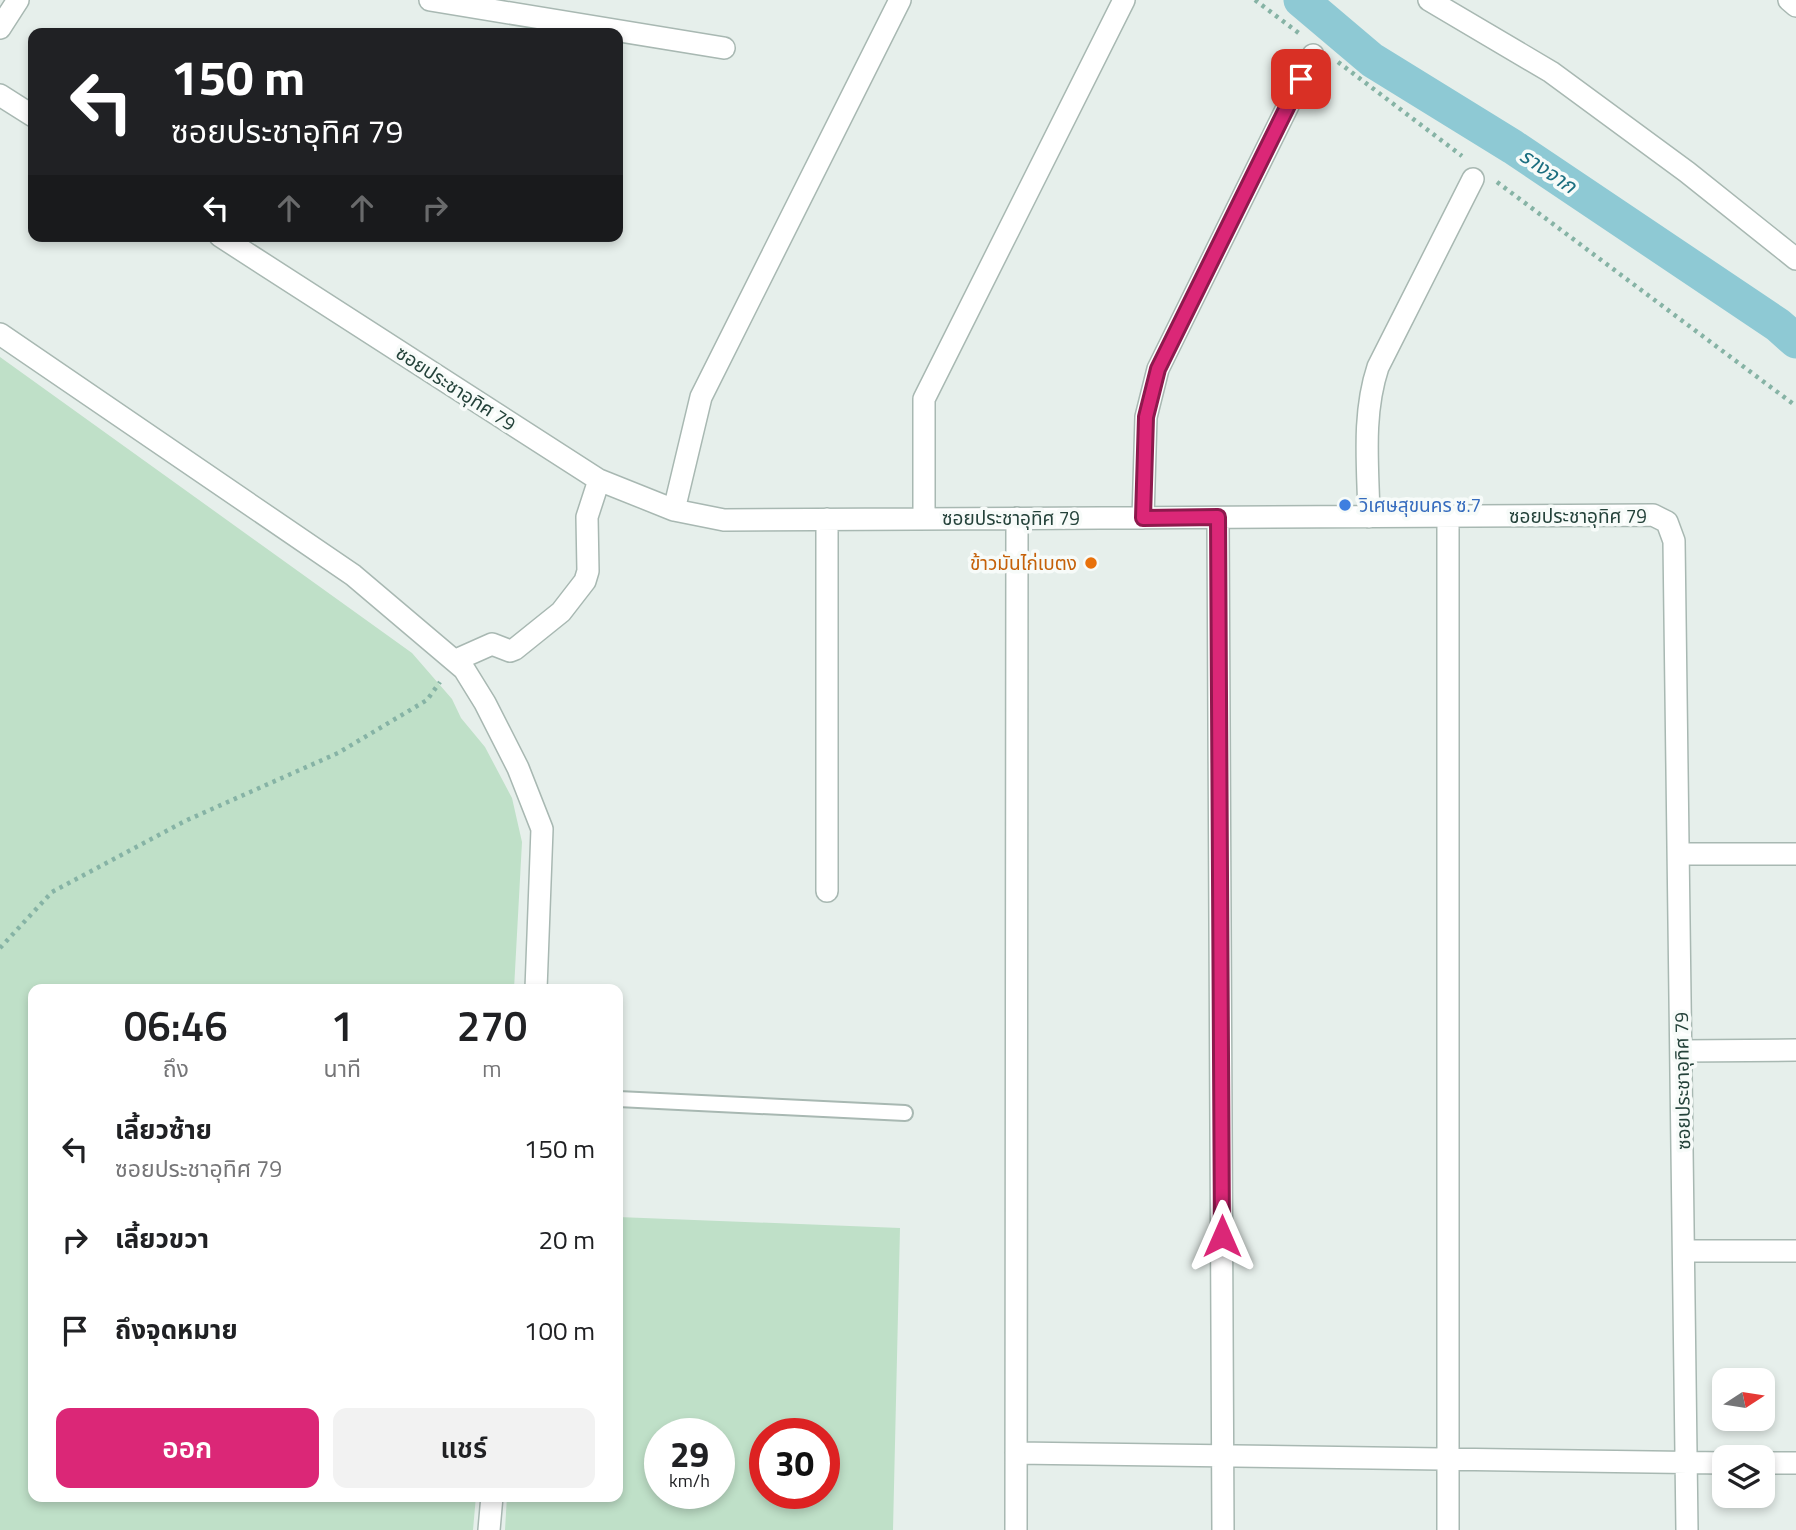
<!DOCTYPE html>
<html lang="th">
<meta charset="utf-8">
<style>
body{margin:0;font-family:"Titillium Web","Noto Sans Thai",sans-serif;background:#f2f2f2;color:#202124;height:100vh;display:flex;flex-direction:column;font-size:26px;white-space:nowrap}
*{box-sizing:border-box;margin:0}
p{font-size:23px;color:#757577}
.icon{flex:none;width:38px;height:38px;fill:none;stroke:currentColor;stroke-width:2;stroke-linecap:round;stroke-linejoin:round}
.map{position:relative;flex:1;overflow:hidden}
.sheet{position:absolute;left:28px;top:984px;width:595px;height:518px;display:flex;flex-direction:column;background:#fff;border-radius:14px;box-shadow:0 4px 10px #0003}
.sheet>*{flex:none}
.guide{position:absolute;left:28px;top:28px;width:595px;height:214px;border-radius:14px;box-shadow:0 4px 10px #0003;background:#202124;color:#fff;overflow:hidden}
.needle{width:46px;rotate:78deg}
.tools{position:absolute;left:1712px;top:1368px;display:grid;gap:14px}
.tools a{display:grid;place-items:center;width:63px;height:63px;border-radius:14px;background:#fff;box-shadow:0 4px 10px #0003;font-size:35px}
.speed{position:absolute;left:644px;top:1418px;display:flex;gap:14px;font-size:35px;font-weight:700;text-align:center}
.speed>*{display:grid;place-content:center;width:91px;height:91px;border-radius:50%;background:#fff;box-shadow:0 4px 10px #0003;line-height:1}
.speed small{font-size:18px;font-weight:400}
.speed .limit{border:10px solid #d22;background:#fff;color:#111}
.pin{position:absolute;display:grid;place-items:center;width:60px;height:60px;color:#fff;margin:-30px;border-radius:14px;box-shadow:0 4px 10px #0006}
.me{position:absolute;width:77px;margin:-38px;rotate:0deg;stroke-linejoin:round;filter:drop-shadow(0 0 5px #0008)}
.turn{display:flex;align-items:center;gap:24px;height:147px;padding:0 28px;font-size:32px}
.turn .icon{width:91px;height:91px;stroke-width:2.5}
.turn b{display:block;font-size:49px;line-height:60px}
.lanes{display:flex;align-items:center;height:66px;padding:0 28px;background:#0003;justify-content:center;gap:35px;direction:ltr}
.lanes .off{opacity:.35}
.eta{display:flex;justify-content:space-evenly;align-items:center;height:119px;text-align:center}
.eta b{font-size:42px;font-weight:600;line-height:49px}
.action{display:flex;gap:14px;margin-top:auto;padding:14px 28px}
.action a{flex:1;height:80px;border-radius:14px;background:#db2777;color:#fff;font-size:28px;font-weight:600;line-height:80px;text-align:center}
.action a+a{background:#f2f2f2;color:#202124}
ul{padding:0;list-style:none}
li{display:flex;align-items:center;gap:21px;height:91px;padding:0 28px}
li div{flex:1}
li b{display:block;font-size:26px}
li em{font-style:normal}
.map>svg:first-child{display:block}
</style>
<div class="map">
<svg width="1796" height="1530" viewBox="0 0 1796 1530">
<rect width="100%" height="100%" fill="#e6efeb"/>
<path fill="#bfe0c8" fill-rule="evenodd" d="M0,357l412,296 40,46 9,19 24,29 27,51 10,44 -8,147h-481v507h443l-3,34h-473z
M618,1217l282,11 -7,302h-388l2,-34h111zM660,1433h59v60h-59zM765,1433h59v60h-59z"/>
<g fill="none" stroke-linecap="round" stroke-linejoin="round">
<path stroke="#8ec9d4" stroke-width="35" d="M1301,0l71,60 141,87 265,178 18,16"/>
<g stroke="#a8b8b2" stroke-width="18">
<path id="service" d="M618,1099l287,14"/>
</g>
<g stroke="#a8b8b2" stroke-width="24">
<path id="minor" d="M430,0l294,48
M1429,0l122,72 136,100 109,87
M1789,0l7,6
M0,28l18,-28
M0,95l33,21
M220,236l379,244 75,30 50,10 929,-5 14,7 7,19 13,989
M0,334l353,241 111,94 21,34 33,65 24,61 -6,160
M674,510l27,-113 199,-397
M1448,516v1014
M1369,517c-1,-51 -7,-102 9,-150l95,-188
M1143,518l3,-101 12,-48 155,-314
M1218,518l5,1012
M827,519v372
M924,519v-120l200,-399
M456,660l36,-16 18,7 5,-2 46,-37 24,-31 3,-10 -1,-54 12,-37
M1679,854h117
M1682,1051l114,-1
M1684,1251h112
M1016,1453l708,10
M1762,1463h34
M489,1530l3,-34
M1016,1530l1,-1012"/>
</g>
<path stroke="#86b3a5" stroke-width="4.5" stroke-dasharray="3.5 5" stroke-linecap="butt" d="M1255,0l45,34
M1338,62l124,94
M1497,182l299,224
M0,948l52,-56 133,-71 153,-68 89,-53 13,-18"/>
<use href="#service" stroke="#fff" stroke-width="14"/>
<use href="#minor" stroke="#fff" stroke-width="21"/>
</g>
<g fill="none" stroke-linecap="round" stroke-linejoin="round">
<g stroke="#8e194d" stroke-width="18">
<path id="route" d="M1222,1236l-4,-719 -75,1 3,-101 12,-48 143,-290"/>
</g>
<use href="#route" stroke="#db2777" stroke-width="12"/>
</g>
<circle fill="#3f7fe0" stroke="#f7fbf9" stroke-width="2.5" cx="1345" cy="505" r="7"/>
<circle fill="#e8710a" stroke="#f7fbf9" stroke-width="2.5" cx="1091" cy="563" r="7"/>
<g text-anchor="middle" stroke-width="7" stroke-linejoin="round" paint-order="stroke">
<g font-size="19" fill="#24423a" stroke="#f7fbf9">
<text transform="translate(456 388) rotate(33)" y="7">ซอยประชาอุทิศ 79</text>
<text x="1578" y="523">ซอยประชาอุทิศ 79</text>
<text x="1011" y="525">ซอยประชาอุทิศ 79</text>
<text transform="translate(1682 1081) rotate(-91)" y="7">ซอยประชาอุทิศ 79</text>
</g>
<g font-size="19" fill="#366cbe" stroke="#f7fbf9" text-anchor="start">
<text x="1359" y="512">วิเศษสุขนคร ซ.7</text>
</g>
<g font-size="19" fill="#c56008" stroke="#f7fbf9" text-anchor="end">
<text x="1077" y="570">ข้าวมันไก่เบตง</text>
</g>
<g font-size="21" font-style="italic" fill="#1c6f80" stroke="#f7fbf9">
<text transform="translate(1548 171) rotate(34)" y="7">รางจาก</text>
</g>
</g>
</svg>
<div class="tools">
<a><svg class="needle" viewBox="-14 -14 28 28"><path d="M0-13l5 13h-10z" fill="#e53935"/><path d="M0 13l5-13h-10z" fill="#757577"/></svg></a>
<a><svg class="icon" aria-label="layers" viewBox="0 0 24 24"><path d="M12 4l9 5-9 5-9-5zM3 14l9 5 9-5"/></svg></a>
</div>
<div class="speed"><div>29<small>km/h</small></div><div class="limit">30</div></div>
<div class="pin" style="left:1301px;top:79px;background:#d93025"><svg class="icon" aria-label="arrive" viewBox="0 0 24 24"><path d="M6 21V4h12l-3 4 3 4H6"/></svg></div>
<svg class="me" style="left:1222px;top:1236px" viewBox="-20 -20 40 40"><path d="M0-17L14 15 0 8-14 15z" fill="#db2777" stroke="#fff" stroke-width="4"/></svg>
<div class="guide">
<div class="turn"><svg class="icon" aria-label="left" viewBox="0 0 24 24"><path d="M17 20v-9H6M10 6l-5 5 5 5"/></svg><div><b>150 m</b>ซอยประชาอุทิศ 79</div></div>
<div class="lanes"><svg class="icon" aria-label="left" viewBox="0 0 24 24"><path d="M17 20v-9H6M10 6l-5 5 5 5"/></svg><svg class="icon off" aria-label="ahead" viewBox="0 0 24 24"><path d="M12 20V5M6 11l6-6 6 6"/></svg><svg class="icon off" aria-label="ahead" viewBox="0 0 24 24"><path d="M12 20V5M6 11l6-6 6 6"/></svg><svg class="icon off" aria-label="right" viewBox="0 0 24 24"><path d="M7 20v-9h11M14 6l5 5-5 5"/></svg></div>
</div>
<section class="sheet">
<div class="eta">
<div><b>06:46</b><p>ถึง</p></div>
<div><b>1</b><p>นาที</p></div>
<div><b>270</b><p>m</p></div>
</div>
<ul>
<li><svg class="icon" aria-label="left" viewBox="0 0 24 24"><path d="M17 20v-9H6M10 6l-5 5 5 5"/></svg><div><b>เลี้ยวซ้าย</b><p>ซอยประชาอุทิศ 79</p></div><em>150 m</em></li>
<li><svg class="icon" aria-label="right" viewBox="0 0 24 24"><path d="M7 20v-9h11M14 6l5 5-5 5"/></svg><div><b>เลี้ยวขวา</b></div><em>20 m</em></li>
<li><svg class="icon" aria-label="arrive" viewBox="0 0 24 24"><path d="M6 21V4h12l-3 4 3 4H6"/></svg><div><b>ถึงจุดหมาย</b></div><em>100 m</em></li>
</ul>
<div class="action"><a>ออก</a><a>แชร์</a></div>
</section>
</div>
